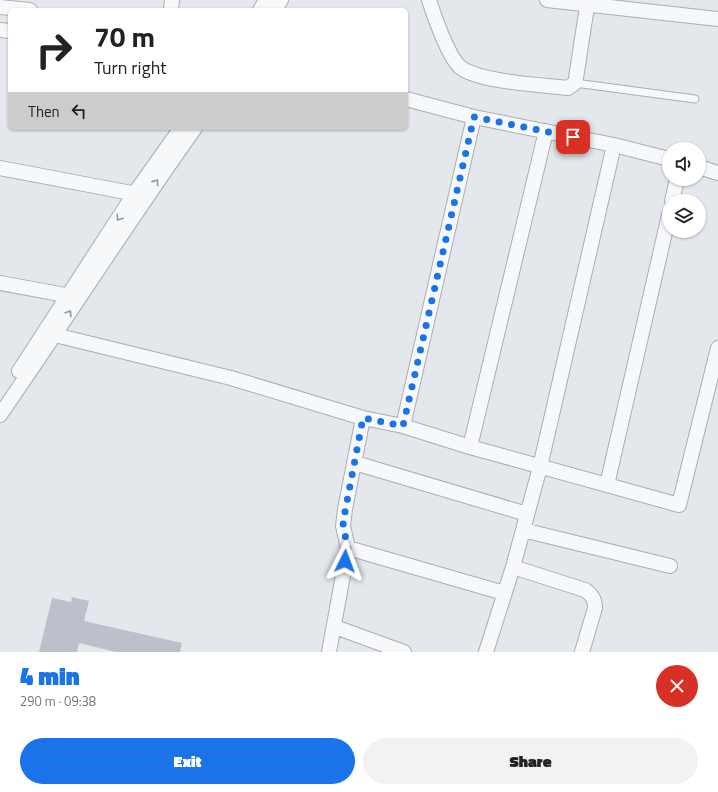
<!DOCTYPE html>
<meta charset="utf-8">
<style>
body{margin:0;font-family:"Titillium Web",sans-serif;background:#f2f2f2;color:#222;height:100vh;display:flex;flex-direction:column;font-size:15px;white-space:nowrap}
*{box-sizing:border-box;margin:0}
p{font-size:13px;color:#767676}
.icon{flex:none;width:22px;height:22px;fill:none;stroke:currentColor;stroke-width:2;stroke-linecap:round;stroke-linejoin:round}
.map{position:relative;height:652px;overflow:hidden}
.details{display:flex;flex-direction:column;background:#fff;flex:1}
.details>*{flex:none}
.guide{position:absolute;left:8px;top:8px;width:400px;height:122px;border-radius:6px;box-shadow:0 1px 3px #0004;background:#fff;color:#222;overflow:hidden}
.controls{position:absolute;left:662px;top:142px;display:grid;gap:8px}
.controls a{display:grid;place-items:center;width:44px;height:44px;border-radius:50%;background:#fff;box-shadow:0 1px 3px #0004;font-size:20px}
.pin{position:absolute;display:grid;place-items:center;width:34px;height:34px;color:#fff;margin:-17px;border-radius:8px;box-shadow:0 2px 6px #0006}
.me{position:absolute;width:44px;margin:-22px;rotate:3deg;stroke-linejoin:round;filter:drop-shadow(0 0 3px #0008)}
.turn{display:flex;align-items:center;gap:14px;height:84px;padding:0 20px;font-size:18px}
.turn .icon{width:52px;height:52px;stroke-width:2.5}
.turn b{display:block;font-size:28px;line-height:34px}
.then{display:flex;align-items:center;height:38px;padding:0 20px;background:#0003;gap:8px;font-size:15px}
.round{display:grid;place-items:center;flex:none;width:42px;height:42px;border-radius:21px;background:#f2f2f2}
.head{display:flex;align-items:center;justify-content:space-between;height:68px;padding:0 20px}
h1{font-size:24px;font-weight:800;line-height:30px;color:#1a73e8}
.cta{display:flex;gap:8px;margin-top:auto;padding:8px 20px}
.cta a{flex:1;height:46px;border-radius:24px;background:#1a73e8;color:#fff;font-size:16px;font-weight:800;line-height:46px;text-align:center}
.cta a+a{background:#f2f2f2;color:#222}
.map>svg:first-child{display:block}
</style>
<div class="map">
<svg width="718" height="652" viewBox="0 0 718 652">
<rect width="100%" height="100%" fill="#e4e7ec"/>
<path fill="#bbc0ca" d="M72,597l17,4 -5,20 98,22 -2,9h-64l-37,-9 -2,9h-38l13,-54 19,4z"/>
<g fill="none" stroke-linecap="round" stroke-linejoin="round">
<g stroke="#a9aeb7" stroke-width="9">
<path id="lane" d="M575,83l120,16"/>
</g>
<g stroke="#a9aeb7" stroke-width="16">
<path id="street" d="M429,0c5,16 19,56 31,67 18,15 83,18 108,21l7,-5 1,-5 12,-78
M547,0l171,19
M0,7l30,3
M171,10l1,-10
M260,10l6,-10
M275,10l6,-10
M0,30l10,1
M406,99l68,18 140,28 55,14
M699,167l19,6
M0,168l142,27
M672,201l5,-22
M0,283l76,14
M55,335l176,43 132,40 40,8 67,21 209,58 39,-157
M19,371l115,-177 47,-66
M0,415c66,-95 128,-193 195,-287
M403,426l71,-309
M470,447l76,-316
M355,463l172,51
M607,485l62,-270
M523,530l147,36
M348,548l156,45
M513,567l72,23c7,5 10,9 10,18l-13,44
M335,627l69,25
M329,652l19,-104 -5,-22 2,-17 18,-91
M486,652l27,-85 27,-100 74,-322"/>
</g>
<use href="#lane" stroke="#f7f8fa" stroke-width="7"/>
<use href="#street" stroke="#f7f8fa" stroke-width="14"/>
</g>
<defs><path id="oneway-chevron" d="M-2-3.5L2.5 0L-2 3.5" fill="none" stroke-width="1.6" stroke-linecap="round" stroke-linejoin="round"/></defs>
<g stroke="#9196a0">
<use href="#oneway-chevron" transform="translate(156 182) rotate(-55)"/>
<use href="#oneway-chevron" transform="translate(119 218) rotate(123)"/>
<use href="#oneway-chevron" transform="translate(69 313) rotate(-57)"/>
</g>
<g fill="none" stroke-linecap="round" stroke-linejoin="round">
<path stroke="#1a73e8" stroke-width="7" stroke-dasharray="0 12.6" d="M345,561l3,-13 -5,-22 1,-9 19,-99 40,8 71,-309 99,20"/>
</g>
</svg>
<div class="controls">
<a><svg class="icon" aria-label="sound" viewBox="0 0 24 24"><path d="M4 9h4l5-4v14l-5-4H4zM17 9q2 3 0 6"/></svg></a>
<a><svg class="icon" aria-label="layers" viewBox="0 0 24 24"><path d="M12 4l9 5-9 5-9-5zM3 14l9 5 9-5"/></svg></a>
</div>
<div class="pin" style="left:573px;top:137px;background:#d93025"><svg class="icon" aria-label="arrive" viewBox="0 0 24 24"><path d="M6 21V4h12l-3 4 3 4H6"/></svg></div>
<svg class="me" style="left:345px;top:561px" viewBox="-20 -20 40 40"><path d="M0-17L14 15 0 8-14 15z" fill="#1a73e8" stroke="#fff" stroke-width="4"/></svg>
<div class="guide">
<div class="turn"><svg class="icon" aria-label="right" viewBox="0 0 24 24"><path d="M7 20v-9h11M14 6l5 5-5 5"/></svg><div><b>70 m</b>Turn right</div></div>
<div class="then">Then<svg class="icon" aria-label="left" viewBox="0 0 24 24"><path d="M17 20v-9H6M10 6l-5 5 5 5"/></svg></div>
</div>
</div>
<section class="details">
<div class="head"><div><h1>4 min</h1><p>290 m · 09:38</p></div><a class="round" style="background:#d93025;color:#fff"><svg class="icon" aria-label="close" viewBox="0 0 24 24"><path d="M6 6l12 12M18 6L6 18"/></svg></a></div>
<div class="cta"><a>Exit</a><a>Share</a></div>
</section>
